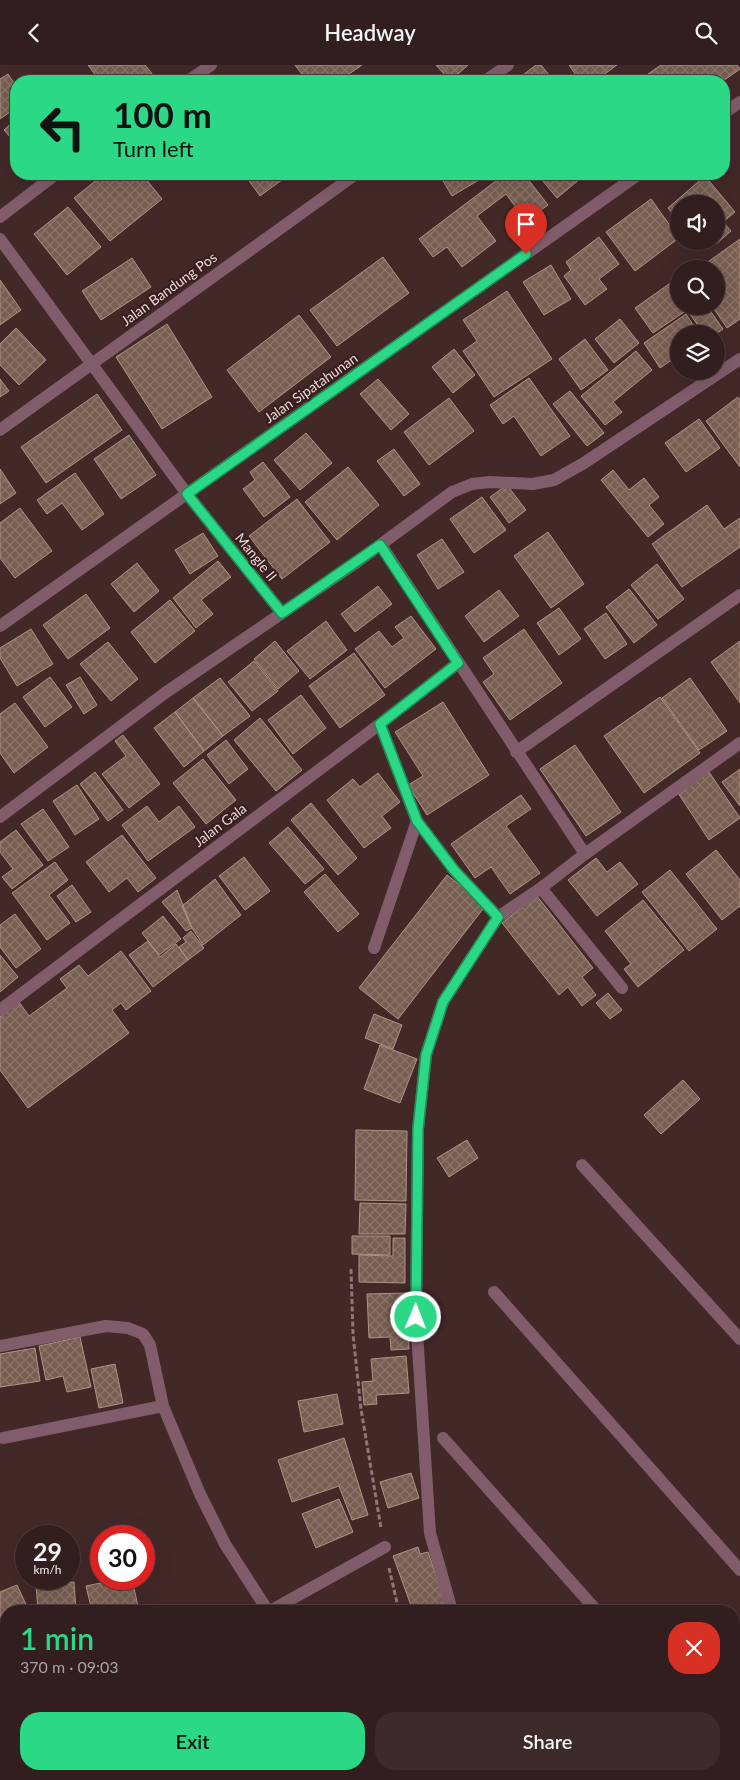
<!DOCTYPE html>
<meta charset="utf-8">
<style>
body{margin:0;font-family:Lato,sans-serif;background:#3d2b2b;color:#f1f3f6;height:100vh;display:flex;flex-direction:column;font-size:19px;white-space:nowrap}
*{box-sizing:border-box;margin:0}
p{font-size:16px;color:#a8a2a4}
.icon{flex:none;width:28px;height:28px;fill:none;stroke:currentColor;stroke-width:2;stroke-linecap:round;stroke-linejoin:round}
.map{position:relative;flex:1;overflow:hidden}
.sheet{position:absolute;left:0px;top:1540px;width:740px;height:175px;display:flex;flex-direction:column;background:#321e1e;border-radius:20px 20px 0 0;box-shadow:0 5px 20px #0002,0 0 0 1px #4d3c3c}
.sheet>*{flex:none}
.hud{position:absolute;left:10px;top:10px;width:720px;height:105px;border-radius:20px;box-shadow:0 5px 20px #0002,0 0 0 1px #4d3c3c;background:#2ad885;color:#111;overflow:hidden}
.controls{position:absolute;left:670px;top:130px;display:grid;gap:10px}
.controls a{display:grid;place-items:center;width:55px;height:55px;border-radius:50%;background:#321e1e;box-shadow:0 5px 20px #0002,0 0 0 1px #4d3c3c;font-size:25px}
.speed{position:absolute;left:15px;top:1460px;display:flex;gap:10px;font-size:25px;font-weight:700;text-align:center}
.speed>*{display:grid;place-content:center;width:65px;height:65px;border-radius:50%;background:#321e1e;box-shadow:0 5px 20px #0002,0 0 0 1px #4d3c3c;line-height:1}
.speed small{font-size:12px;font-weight:400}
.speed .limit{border:8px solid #d22;background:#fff;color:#111}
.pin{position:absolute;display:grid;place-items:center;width:42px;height:42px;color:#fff;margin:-51px -21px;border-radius:50% 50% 50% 0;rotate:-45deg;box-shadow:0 0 5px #0007}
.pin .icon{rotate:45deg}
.me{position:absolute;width:55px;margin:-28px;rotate:1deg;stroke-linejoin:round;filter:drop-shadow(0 0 4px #0008)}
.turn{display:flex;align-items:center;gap:18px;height:105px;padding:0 20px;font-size:22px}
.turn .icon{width:65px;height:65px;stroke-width:2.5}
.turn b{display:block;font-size:35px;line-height:42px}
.round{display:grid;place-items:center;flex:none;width:52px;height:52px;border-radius:20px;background:#3d2b2b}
.summary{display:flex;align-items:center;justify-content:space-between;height:85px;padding:0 20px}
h1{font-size:30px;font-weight:600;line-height:38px;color:#2ad885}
.action{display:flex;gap:10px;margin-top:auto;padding:10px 20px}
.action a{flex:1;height:58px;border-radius:20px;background:#2ad885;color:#111;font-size:20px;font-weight:600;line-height:58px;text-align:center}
.action a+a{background:#3d2b2b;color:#f1f3f6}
header{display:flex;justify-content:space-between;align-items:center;height:65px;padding:0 20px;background:#321e1e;font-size:22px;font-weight:600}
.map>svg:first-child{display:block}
</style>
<header><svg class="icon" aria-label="back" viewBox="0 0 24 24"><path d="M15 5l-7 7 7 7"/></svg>Headway<svg class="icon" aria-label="search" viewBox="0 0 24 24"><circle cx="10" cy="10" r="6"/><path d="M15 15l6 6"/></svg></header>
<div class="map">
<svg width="740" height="1715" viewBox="0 0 740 1715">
<defs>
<pattern id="building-cross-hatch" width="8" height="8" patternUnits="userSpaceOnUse" patternTransform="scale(1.25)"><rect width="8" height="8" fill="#785e51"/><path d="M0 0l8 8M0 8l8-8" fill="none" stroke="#8b7469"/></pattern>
</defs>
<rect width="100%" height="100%" fill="#432828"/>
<path fill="url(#building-cross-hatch)" stroke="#af9285" d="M88,0h57l8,10 -9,6h-44z
M295,0h67l-23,16h-32z
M436,0h32l-18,16z
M536,0h5l13,16h-39z
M569,0h48l-22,16h-15z
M661,0h76l3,4 -17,12h-85z
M8,9l8,12v22l-16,11v-40z
M16,54v25l-12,-14z
M104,109h38l20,25 -52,42 -36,-43z
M244,109h46l-30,22z
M439,109h50l-37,22z
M505,109h19l24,31 -22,16 -20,-27 -29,22 19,25 -34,26 -15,-20 -14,10 -14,-18z
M537,109h49l-29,24z
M705,111l30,36 -12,10 8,9 -15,13 -3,-3h3v-37h-37v17l-11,-13z
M651,134l28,39 -44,33 -29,-39z
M68,142l33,40 -34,28 -33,-41z
M599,172l20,27 -20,15 8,10 -22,16 -21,-29 7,-6 -5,-8z
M740,174v80l-13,9 -15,-22h4v-37h-18z
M383,192l26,36 -72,53 -27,-36z
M132,193l19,29 -50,33 -19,-29z
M551,200l20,34 -27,16 -21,-33z
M679,212v29h28l16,23 -7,5h-12l-17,-24 -34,23 -18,-25z
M0,215l21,30 -21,15z
M507,226l45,68 -58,38 -31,-46 14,-10 -14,-21z
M686,249l13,20h-20v21l-19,13 -16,-25z
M299,250l32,42 -72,55 -32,-42z
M620,254l19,24 -25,20 -19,-24z
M167,259l45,73 -50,32 -46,-72z
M16,263l30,32 -27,25 -19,-20v-21z
M585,274l23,31 -27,20 -22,-31z
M454,284l21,26 -22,18 -21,-26z
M636,286l16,19 -39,32 9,10 -17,13 -24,-29z
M529,313l41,58 -29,20 -27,-40 -11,8 -13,-19z
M0,314l9,12 -9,6z
M378,314l31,35 -18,16 -31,-36z
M570,326l34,42 -17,13 -34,-42z
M97,329l25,36 -76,53 -25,-36z
M738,332l2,3v67l-34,-46z
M449,333l25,33 -45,34 -25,-33z
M699,354l21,29 -34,24 -21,-29z
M306,368l26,30 -32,27 -26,-30z
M129,370l27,40 -35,24 -27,-40z
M394,384l26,35 -16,12 -27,-35z
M263,397l27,35 -26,20 -21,-28 12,-9 -5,-8z
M348,402l31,38 -42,35 -32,-38z
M0,404l16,24 -16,11z
M613,405l16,20 15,-12 15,19 -10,8 15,19 -16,13 -47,-57z
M75,408l29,41 -22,16 -20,-27 -15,11 -10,-14z
M507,420l19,25 -17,13 -19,-26z
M482,432l24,33 -32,23 -24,-34z
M297,434l33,43 -48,37 -33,-43z
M707,440l17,24 16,-11v29l-58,40 -30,-43z
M20,443l32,43 -37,27 -15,-20v-35z
M548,467l36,52 -33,24 -37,-52z
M203,468l15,23 -28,18 -15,-24z
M442,474l22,33 -26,17 -21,-34z
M218,496l13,16 -30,23 12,14 -17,14 -23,-30z
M137,498l22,28 -25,21 -23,-28z
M657,499l27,35 -26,20 -27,-34z
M378,521l14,18 -37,28 -14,-18z
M629,524l28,36 -23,18 -28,-36z
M499,525l20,26 -35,26 -19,-26z
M86,529l24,34 -42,31 -25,-34z
M170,535l25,31 -40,32 -24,-31z
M559,543l22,31 -22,16 -22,-32z
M606,548l21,31 -22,15 -21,-30z
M411,551l25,33 -51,39 -30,-39 24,-18 13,16 12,-9 -9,-11z
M326,556l21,29 -37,29 -23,-28z
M31,564l22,35 -36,22 -17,-28v-10z
M524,564l38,54 -52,37 -27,-38 11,-8 -11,-16z
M275,576l24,30 -21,18 -24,-30z
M740,576v62l-29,-41z
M108,577l30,37 -27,22 -31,-37z
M354,588l31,42 -45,33 -31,-42z
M254,596l24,30 -26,20 -24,-29z
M50,612l22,30 -27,20 -22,-30z
M80,612l17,28 -13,9 -18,-29z
M220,613l30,38 -27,20 -30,-38z
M690,613l37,53 -28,19 -37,-52z
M301,630l25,33 -33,26 -25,-34z
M660,632l40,56 -56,40 -40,-57z
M193,633l30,38 -19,15 -29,-39z
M443,637l46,73 -62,40 -19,-30 15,-9 -28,-44z
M15,638l33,44 -34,26 -14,-20v-39z
M175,647l29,39 -20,16 -30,-39z
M260,653l42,52 -26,21 -42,-51z
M123,670l37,49 -31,24 -27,-34 24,-18 -11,-15z
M226,675l22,29 -19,15 -22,-29z
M575,680l46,67 -35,24 -46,-67z
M203,694l33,41 -30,24 -33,-41z
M740,704v37l-18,-24z
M95,707l28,38 -15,11 -28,-37z
M709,707l31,46 -31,22 -31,-47z
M378,708l22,29 -18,14 9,12 -27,20 -37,-48 26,-21 7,8z
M77,720l22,34 -24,16 -22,-34z
M521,730l10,14 -25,17 34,47 -30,21 -19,-27 -16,11 -24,-34z
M311,738l46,55 -19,17 -47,-55z
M147,741l12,16 20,-16 16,21 -47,34 -26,-36z
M43,744l26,38 -21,14 -27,-37z
M288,762l36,42 -19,15 -36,-41z
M16,765l27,35 -31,24 -10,-12 11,-8 -13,-17v-10z
M122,770l34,43 -18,14 -11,-14 -18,14 -23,-30z
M716,785l24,30v26l-18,14 -36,-46z
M244,792l26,34 -25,19 -26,-34z
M596,793l11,14 13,-10 18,22 -41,32 -29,-36z
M55,797l13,18 -19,15 21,28 -23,17 -35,-47z
M670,805l47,59 -28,22 -47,-59z
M325,809l34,40 -21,18 -34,-40z
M447,810l39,30 -88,114 -39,-31z
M215,814l26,36 -38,30 -11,-17 -10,-22z
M72,820l19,27 -15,10 -19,-26z
M177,825l15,38 -6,3 -24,-29z
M537,831l56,72 -11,9 14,18 -14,11 -14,-19 -9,8 -57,-72z
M643,835l41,50 -46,37 -14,-18 7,-5 -26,-33z
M15,849l26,35 -25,19 -16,-21v-22z
M163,851l18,23 -22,16 -17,-22z
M191,866l13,17 -16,12 -9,-13 7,-5 -3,-4z
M148,876l12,16 16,-13 12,16 -35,27 -24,-32z
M121,886l30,40 -25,19 -5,-7 -9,7 17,23 -101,75 -28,-38v-53l19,-15 10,14 38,-28 -7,-9 19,-14 9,11z
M0,890l18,22 -18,15z
M608,928l14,17 -12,9 -14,-16z
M374,949l28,11 -9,24 -28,-11z
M380,980l37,14 -17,44 -36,-14z
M683,1015l17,19 -39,35 -17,-19z
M356,1065l51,1 -1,70 -51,-1z
M467,1075l11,18 -29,19 -12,-19z
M360,1138l46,1 -1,30h-46z
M352,1171h38v19l-38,-1z
M393,1173h12v45l-46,-1v-27l34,1z
M406,1228l3,56 -18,1 -1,-13 -21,1 -2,-44z
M80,1272l11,50 -24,5 -4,-16 -17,4 -7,-34z
M35,1283l5,33 -40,6v-33z
M406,1291l3,37 -33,2 1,9 -13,1 -2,-23 11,-1 -2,-22z
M115,1299l8,39 -24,5 -8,-39z
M337,1329l6,30 -39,8 -6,-31z
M344,1373l24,77 -16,5 -13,-34 -47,16 -14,-42z
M411,1408l8,25 -31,10 -8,-26z
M339,1434l14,33 -37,16 -14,-34z
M418,1482l2,7 8,-2 19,55 -14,4h-20l-20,-55z
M120,1514h12l7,32h-47l-6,-25z
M74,1517l2,29h-38l-2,-26z
M17,1520l12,26h-23v12l-6,2v-33z
M406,1709h33l-14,6h-16z
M458,1709h32l2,6h-46l13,-5z"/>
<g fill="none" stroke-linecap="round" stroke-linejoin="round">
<path stroke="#8e7777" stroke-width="3" stroke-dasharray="5 2.5" stroke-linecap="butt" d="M351,1204l2,65 8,75 20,119
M389,1503l10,43
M440,1709l2,6"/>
<path stroke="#815c6b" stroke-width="12" d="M374,883l43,-127
M0,1281l106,-20 22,2 15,6 7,11 13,61
M3,1373l160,-32 37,88 25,50 43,67
M270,1546l115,-64
M0,1576l6,-2
M0,1684l6,-3"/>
<path stroke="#815c6b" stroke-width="12" d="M188,16l23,-16
M485,16l23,-16
M724,48l16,-11
M0,152l56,-43
M0,174l187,255 95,119 -117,80 -165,124
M0,365l356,-256
M381,480l204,309 155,-111
M282,548l75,-51 95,-70 20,-8 18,-2 43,2 21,-4 30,-17 156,-104
M0,561l639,-452
M380,659l37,97 37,49 44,47
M516,687l224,-157
M585,789l-44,34 81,100
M0,945l380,-286 78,-61
M582,1100l158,174
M494,1227l246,278
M443,1373l154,173
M452,1546l-22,-78 -14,-216 2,-188 8,-74 17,-53 55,-85 43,-29
M734,1633l6,-6
M734,1700l6,7
M499,1709l1,6"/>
</g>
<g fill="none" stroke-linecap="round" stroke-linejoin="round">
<g stroke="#1b8c56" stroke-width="12">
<path id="route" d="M416,1252l2,-188 8,-74 17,-53 55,-85 -44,-47 -37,-49 -37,-97 78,-61 -78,-118 -98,68 -95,-119 339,-240"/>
</g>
<use href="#route" stroke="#2ad885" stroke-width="9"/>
</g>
<g text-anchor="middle" stroke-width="4.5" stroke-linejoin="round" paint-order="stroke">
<g font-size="14" fill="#ead8d8" stroke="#381e1e">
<text transform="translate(169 224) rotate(-36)" y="5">Jalan Bandung Pos</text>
<text transform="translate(311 323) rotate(-35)" y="5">Jalan Sipatahunan</text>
<text transform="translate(256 492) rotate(51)" y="5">Mangle II</text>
<text transform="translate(220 760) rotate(-37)" y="5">Jalan Gala</text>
</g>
</g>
</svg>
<div class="controls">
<a><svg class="icon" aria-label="sound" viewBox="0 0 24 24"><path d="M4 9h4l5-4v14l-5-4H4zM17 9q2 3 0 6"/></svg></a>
<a><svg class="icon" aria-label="search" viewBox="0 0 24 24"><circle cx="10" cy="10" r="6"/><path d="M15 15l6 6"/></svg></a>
<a><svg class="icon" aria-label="layers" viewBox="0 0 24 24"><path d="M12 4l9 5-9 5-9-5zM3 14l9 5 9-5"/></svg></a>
</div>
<div class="speed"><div>29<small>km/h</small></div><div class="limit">30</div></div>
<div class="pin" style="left:526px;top:189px;background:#d93025"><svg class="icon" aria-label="arrive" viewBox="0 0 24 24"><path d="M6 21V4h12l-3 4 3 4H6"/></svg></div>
<svg class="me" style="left:416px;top:1252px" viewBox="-20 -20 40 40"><circle r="17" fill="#2ad885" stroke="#fff" stroke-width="3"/><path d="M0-11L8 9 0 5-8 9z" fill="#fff"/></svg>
<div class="hud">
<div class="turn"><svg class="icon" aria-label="left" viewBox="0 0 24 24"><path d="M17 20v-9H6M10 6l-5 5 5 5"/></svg><div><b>100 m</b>Turn left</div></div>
</div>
<section class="sheet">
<div class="summary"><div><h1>1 min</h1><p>370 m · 09:03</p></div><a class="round" style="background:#d93025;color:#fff"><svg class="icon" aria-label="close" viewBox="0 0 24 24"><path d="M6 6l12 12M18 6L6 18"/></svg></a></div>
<div class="action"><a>Exit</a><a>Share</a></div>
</section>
</div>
